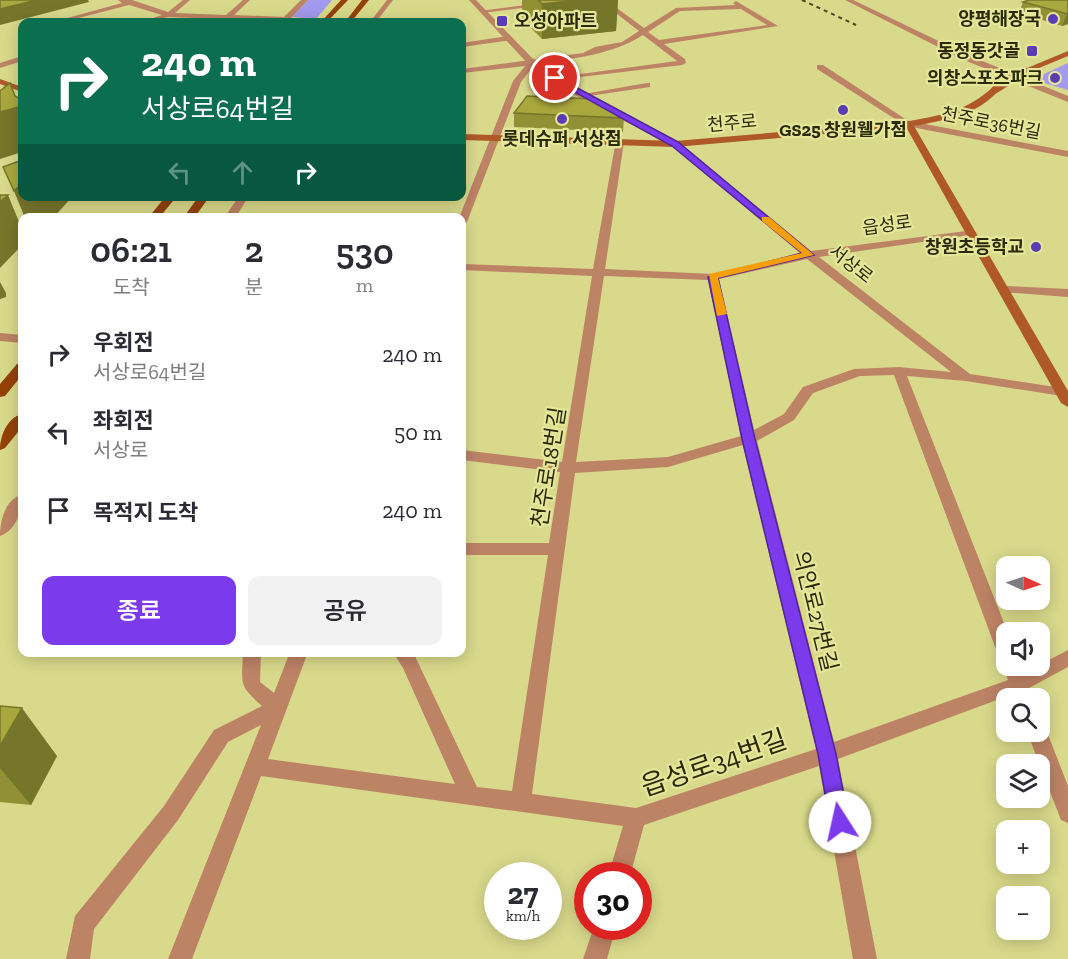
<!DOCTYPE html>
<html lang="ko">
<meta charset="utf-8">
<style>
body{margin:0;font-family:"Zilla Slab","Noto Sans KR",serif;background:#f2f2f3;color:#2b2b33;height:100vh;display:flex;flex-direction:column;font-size:22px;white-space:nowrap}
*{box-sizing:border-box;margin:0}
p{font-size:20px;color:#7c7c81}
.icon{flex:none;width:33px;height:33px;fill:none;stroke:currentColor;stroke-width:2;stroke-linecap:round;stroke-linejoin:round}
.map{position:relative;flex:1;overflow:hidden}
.drawer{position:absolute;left:18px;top:213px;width:448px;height:444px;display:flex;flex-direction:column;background:#fff;border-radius:12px;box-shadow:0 3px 15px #0003}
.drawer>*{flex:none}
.guide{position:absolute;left:18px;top:18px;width:448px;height:183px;border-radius:12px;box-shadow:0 3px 15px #0003;background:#0b6e4f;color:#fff;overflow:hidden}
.needle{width:39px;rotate:93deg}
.buttons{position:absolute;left:996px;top:556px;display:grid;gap:12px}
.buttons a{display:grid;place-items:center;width:54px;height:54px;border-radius:12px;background:#fff;box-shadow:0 3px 15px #0003;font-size:30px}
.speed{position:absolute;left:484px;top:862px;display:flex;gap:12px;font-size:30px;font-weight:700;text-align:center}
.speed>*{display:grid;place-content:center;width:78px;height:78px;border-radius:50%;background:#fff;box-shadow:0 3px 15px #0003;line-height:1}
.speed small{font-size:15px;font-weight:400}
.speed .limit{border:9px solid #d22;background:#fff;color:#111}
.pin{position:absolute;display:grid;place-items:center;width:51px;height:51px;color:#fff;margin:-26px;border:3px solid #fff;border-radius:50%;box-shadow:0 2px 6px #0007}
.me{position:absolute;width:66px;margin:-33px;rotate:350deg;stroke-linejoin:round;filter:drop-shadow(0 0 4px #0008)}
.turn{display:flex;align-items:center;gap:21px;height:126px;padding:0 24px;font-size:27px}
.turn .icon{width:78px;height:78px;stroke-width:2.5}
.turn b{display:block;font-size:42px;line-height:51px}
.lanes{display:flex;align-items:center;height:57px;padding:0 24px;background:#0003;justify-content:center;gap:30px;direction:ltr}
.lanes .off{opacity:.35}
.eta{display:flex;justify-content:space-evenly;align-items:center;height:102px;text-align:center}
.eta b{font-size:36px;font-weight:600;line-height:42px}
.button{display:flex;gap:12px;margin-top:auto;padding:12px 24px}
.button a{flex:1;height:69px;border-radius:12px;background:#7c3aed;color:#fff;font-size:24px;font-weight:600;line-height:69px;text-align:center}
.button a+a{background:#f2f2f3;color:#2b2b33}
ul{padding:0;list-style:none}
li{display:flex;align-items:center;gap:18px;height:78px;padding:0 24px}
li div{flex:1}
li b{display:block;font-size:22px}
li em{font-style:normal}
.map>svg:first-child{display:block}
</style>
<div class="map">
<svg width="1068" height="959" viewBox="0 0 1068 959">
<rect width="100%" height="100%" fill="#d9d98b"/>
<path fill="#a399ee" d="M308,0h24l-16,19 -24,-2z
M1068,63v27l-27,-8 3,-8z"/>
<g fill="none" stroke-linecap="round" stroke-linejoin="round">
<path fill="#bd8365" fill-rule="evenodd" d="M118,0h14l36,12 15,-12h7l-15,13 51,2 17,-15h7l-16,15 50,2 17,-17h7l-17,18 38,3 -49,1 -50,-3 -5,3 -3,-3 -53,-2 -28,5 21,-7 -33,-10 -66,17h-10l69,-19z
M387,0h6l-17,22h-6z
M565,0h21l-104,13 -3,-2z
M599,0h7l38,28 32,-20 59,-3 -2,-2 3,-2 42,25 -114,18 21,15 1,4 -4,2 -127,15 -4,-2 126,-17 -34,-26c-31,20 -71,24 -107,28l-15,19 -54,140 -5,3v-7h-3l54,-137 12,-15 -63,7v-4l121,-16 12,-6 27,-5 17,-11zM741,9l26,16 -108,15 -11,-8 32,-21z
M845,0h8l117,56 98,40v6l-104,-42z
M508,36l3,4 -49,7v-4z
M19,57h3v4l-22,7v-5z
M817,65h6l90,59 -7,2 -89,-57z
M647,83h3v4l-68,10 -4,-2z
M616,140l8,2 -19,127 108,5 88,-20 -131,-110 8,-2 133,109 163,-21v4l-4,1 -151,22 151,117 92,14 6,3 -1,4 -5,1 -96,-15 -59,-5 101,257 -2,27 -6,-3 -3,-5 -103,-277 -34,1 -47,17 -19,27 -37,21 77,301 174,-62 -5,-14 3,-5v5h15l3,7 44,-23v17l-39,21 4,11h-18l-2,-5 -175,65 39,200h-24l-34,-193 -175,59 -14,51h-22l15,-50 -362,-50 -69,183h-24l93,-234 -33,17 -50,78 -84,109 -4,30h-24l9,-43 89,-110 50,-76 48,-24c-24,-21 -20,-22 -19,-54h18l-1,30 14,11 16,-41h18l-40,107 187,25 -52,-116 -10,-16h20l64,135 35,4 36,-236h-86v-12h87l11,-71 -98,-12v-10l100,12 30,-186 -130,-6v-6l131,5zM807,259l144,113 -52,-5 -45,2 -51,18 -19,27 -30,16 -35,-151zM604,276l104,4 33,156 -73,21 -92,5zM743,445l73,304 -180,59 -104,-14 43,-321 93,-6z
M239,196h10l-14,22h-11z
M1005,286l63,3v8l-67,-5 -2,-2z
M0,333l22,2v8l-22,-2z
M22,495c1,14 -6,36 -22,41 0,-15 5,-37 22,-41z
M1040,724l4,2 3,6 21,54v37l-7,-3 -34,-88h13z
M594,927h22l-9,32h-24z"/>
<path fill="#bd8365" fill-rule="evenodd" d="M469,0h7l59,61 42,28 103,55 -8,2 -101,-53 -42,-28z
M909,121l159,30v6l-162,-31v-4z"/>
<path fill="#ae5927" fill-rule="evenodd" d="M1068,51v5l-41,17 -7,-2z
M0,79l22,8v5l-22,-8z
M993,87l7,2c-22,26 -54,31 -86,37l154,265v16l-7,-4 -155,-276 -231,20 -213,-7v-6l213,7 234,-20c34,-6 58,-10 84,-34z"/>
<path fill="#944206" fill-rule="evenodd" d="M341,0h7l-21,22h-6z
M362,0h7l-18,22h-6z
M166,196h11l-18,22h-11z
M199,196h11l-16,22h-11z
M22,363v12l-17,21 -5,1v-13l17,-20z
M22,414v13l-17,21 -5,2c0,-14 7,-32 22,-36z"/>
<path stroke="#4a4920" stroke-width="2" stroke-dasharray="4 4" stroke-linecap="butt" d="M802,0l54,25"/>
<path stroke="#ae5927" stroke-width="8" d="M996,89l28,-18"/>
</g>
<path fill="#919035" d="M522,0h96l-2,31 -74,8 -20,-20z
M1068,0v24l-6,2 -43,-13 4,-11z
M514,113l110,5 -1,14 -109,-5z
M0,706l57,50 -26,49 -31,-3z"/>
<path fill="#76762b" d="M37,0h51l1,2 -89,23v-16z
M580,0h38l-2,31 -74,8v-35z
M1067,14h1v10l-6,2z
M22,106v46l-22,7v-47z
M22,183v13h51l-20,22h-28l-11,-27z
M8,195l14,34v16l-22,23v-66z
M0,282l6,11v4l-6,2z
M22,708l35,48 -26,49 -31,-37v-22z"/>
<path fill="#a9a83e" stroke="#76762b" stroke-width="1.5" d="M0,0h37l-37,9z
M538,0h42l-38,4z
M1029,0h39v14l-45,-12z
M10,83l5,13 7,4v6l-22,6v-21z
M527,96l67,3 30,19 -110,-5z
M22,160v23l-8,8 -11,-24z
M0,195h8l-8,7z
M0,706l22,2 -22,38z"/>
<path fill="#7c3aed" stroke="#51269a" stroke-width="1.5" d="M555,76l123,66 136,113 -96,23 37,161 81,315 13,68 -3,7 -6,2 -7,-2 -3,-7 -12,-68 -76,-315 -34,-162 94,-24 -130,-107 -119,-66z"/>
<path fill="#f59e0b" d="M762,217h7l45,38 -96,23 9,36 -10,2 -8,-42 93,-21 -40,-32z"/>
<g fill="#5a3db5" stroke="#e6e698" stroke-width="2">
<circle cx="1053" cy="19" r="6"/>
<rect x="496" y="15" width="12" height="12" rx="3"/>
<rect x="1026" y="45" width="12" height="12" rx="3"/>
<circle cx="1055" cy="78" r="6"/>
<circle cx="843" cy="110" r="6"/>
<circle cx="562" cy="119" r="6"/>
<circle cx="1036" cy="247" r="6"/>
</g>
<g text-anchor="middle" stroke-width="4.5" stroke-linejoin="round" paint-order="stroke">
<g font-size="18" font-weight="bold" fill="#2a2908" stroke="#e6e698" text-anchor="end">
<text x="1041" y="25">양평해장국</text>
<text x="514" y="27" text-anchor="start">오성아파트</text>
<text x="1020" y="57">동정동갓골</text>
<text x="1043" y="84">의창스포츠파크</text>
<text x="843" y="136" text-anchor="middle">GS25 창원웰가점</text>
<text x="562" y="145" text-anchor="middle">롯데슈퍼 서상점</text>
<text x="1024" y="253">창원초등학교</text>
</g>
<g font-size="18" fill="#2a2908" stroke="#e6e698">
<text transform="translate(732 123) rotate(-5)" y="6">천주로</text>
<text transform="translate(991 123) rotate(11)" y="6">천주로36번길</text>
<text transform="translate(887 225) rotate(-8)" y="6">읍성로</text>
<text transform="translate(851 264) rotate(38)" y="6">서상로</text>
</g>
<g font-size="22" fill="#2a2908" stroke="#e6e698">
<text transform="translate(548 467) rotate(-81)" y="8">천주로18번길</text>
<text transform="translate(816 611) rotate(76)" y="8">의안로27번길</text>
</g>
<g font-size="27" fill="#2a2908" stroke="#e6e698">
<text transform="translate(714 763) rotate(-19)" y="9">읍성로34번길</text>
</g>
</g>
</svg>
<div class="buttons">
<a><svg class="needle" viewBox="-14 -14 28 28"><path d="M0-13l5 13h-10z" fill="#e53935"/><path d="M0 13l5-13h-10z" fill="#7c7c81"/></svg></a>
<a><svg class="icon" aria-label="sound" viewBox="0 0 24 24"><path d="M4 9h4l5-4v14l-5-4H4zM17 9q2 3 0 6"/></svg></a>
<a><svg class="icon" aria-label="search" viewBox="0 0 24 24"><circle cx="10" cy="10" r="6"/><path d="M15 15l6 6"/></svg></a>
<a><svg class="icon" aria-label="layers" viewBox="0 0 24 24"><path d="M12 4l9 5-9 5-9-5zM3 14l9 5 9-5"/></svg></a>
<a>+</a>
<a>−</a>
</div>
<div class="speed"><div>27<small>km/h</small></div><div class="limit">30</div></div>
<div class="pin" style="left:555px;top:78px;background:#d93025"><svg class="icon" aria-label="arrive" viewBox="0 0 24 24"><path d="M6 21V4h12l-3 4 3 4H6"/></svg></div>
<svg class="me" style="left:840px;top:822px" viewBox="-20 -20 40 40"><circle r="19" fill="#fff"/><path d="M0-13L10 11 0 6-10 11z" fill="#7c3aed"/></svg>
<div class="guide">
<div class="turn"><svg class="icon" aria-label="right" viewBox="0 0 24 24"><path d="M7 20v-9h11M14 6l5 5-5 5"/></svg><div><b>240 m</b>서상로64번길</div></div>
<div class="lanes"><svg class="icon off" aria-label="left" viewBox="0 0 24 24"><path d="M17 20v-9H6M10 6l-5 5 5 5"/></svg><svg class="icon off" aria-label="ahead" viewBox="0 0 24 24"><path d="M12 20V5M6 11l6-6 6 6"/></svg><svg class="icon" aria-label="right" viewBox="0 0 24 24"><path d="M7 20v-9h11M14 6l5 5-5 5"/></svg></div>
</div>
<section class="drawer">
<div class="eta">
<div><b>06:21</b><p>도착</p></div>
<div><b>2</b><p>분</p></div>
<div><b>530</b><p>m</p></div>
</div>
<ul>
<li><svg class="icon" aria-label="right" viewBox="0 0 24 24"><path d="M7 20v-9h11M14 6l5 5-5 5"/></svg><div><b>우회전</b><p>서상로64번길</p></div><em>240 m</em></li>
<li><svg class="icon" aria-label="left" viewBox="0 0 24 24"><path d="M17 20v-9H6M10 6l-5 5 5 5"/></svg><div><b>좌회전</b><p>서상로</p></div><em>50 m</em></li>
<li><svg class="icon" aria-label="arrive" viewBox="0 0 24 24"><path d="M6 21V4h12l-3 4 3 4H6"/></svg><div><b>목적지 도착</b></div><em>240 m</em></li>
</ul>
<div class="button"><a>종료</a><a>공유</a></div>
</section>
</div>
